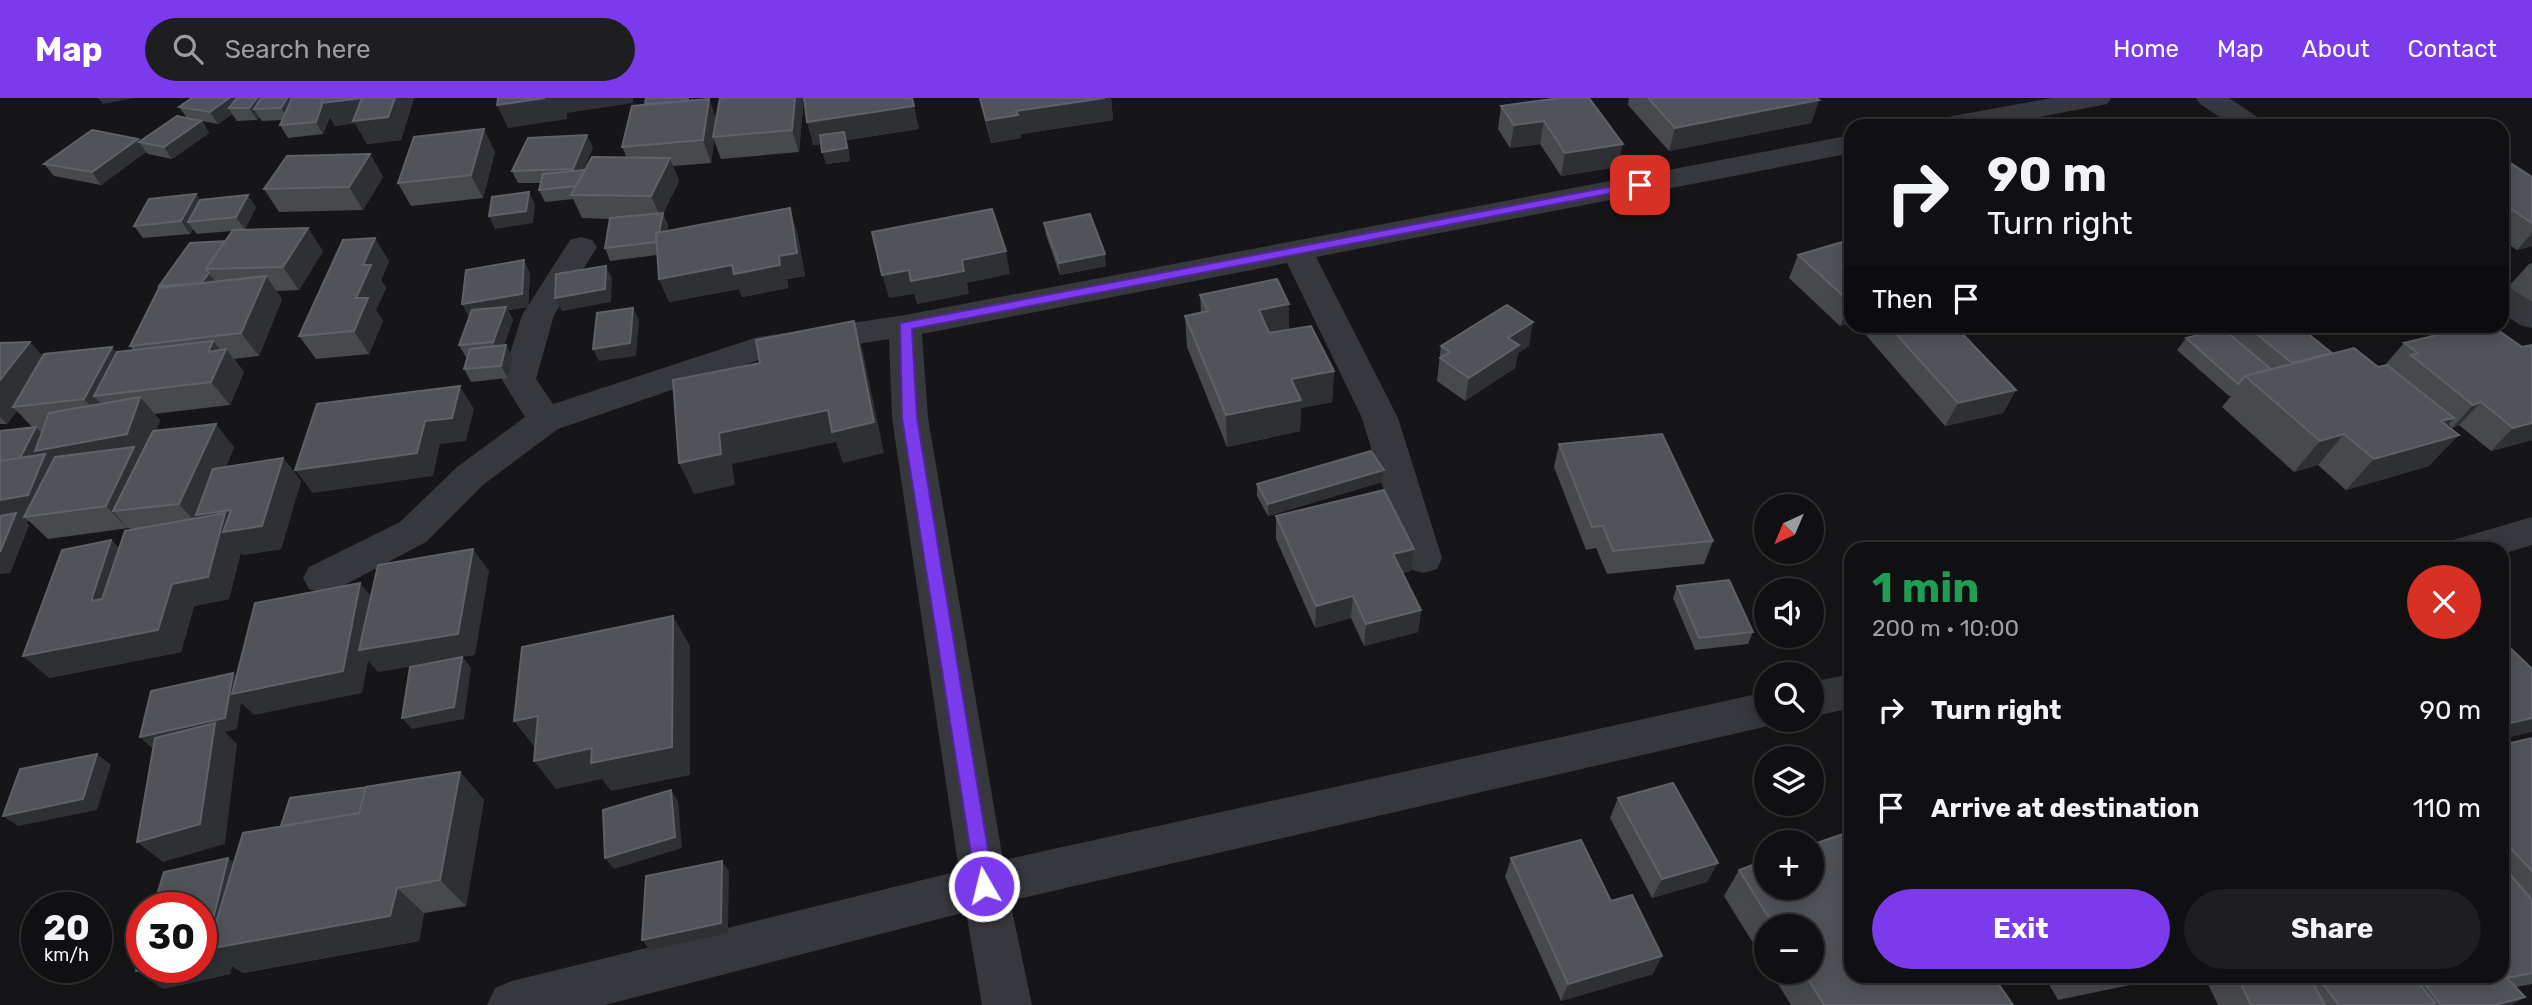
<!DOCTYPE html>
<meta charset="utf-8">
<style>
body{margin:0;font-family:Rubik,sans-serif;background:#1e1e20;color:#f1f3f6;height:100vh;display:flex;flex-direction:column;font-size:26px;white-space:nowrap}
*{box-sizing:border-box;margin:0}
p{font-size:23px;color:#9c9d9f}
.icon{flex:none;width:38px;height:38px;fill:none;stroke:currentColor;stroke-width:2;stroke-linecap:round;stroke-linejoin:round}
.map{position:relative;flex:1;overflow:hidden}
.drawer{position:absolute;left:1844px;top:444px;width:665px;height:441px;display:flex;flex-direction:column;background:#101012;border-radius:21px;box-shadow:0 4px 18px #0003,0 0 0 2px #303032}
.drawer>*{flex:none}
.top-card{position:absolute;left:1844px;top:21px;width:665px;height:214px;border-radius:21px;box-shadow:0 4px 18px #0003,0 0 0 2px #303032;background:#101012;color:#f1f3f6;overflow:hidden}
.needle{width:46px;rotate:224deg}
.fabs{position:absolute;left:1754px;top:396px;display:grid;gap:14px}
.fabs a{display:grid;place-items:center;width:70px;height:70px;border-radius:50%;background:#101012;box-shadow:0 4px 18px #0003,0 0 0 2px #303032;font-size:35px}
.speed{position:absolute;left:21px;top:794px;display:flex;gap:14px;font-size:35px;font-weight:700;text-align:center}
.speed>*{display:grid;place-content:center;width:91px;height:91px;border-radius:50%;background:#101012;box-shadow:0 4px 18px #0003,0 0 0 2px #303032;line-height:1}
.speed small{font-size:18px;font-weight:400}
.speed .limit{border:10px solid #d22;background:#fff;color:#111}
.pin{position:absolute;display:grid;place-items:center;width:60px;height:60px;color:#fff;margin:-30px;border-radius:14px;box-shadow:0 4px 10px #0006}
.me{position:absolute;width:77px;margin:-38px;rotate:352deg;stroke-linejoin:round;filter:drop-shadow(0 0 5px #0008)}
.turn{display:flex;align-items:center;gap:24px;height:147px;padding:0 28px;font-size:32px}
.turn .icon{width:91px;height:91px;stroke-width:2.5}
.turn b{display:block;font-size:49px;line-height:60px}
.then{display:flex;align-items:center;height:66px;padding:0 28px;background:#0003;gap:14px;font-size:26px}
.round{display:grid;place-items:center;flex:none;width:74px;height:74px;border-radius:37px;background:#1e1e20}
.head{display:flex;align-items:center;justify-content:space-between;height:119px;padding:0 28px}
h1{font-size:42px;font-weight:700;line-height:52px;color:#1e9e55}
.action{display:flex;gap:14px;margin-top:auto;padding:14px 28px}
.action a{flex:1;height:80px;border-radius:42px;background:#7c3aed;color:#fff;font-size:28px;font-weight:700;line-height:80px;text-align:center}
.action a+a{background:#1e1e20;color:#f1f3f6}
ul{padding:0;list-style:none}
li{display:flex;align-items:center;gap:21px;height:98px;padding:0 28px}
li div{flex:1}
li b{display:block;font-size:26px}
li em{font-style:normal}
header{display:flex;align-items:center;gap:42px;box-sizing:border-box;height:98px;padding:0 35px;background:#7c3aed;color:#fff}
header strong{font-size:33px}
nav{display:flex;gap:38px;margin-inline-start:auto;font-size:24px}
.search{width:490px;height:63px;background:#1e1e20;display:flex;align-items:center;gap:18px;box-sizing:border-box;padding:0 24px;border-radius:38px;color:#9c9d9f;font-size:26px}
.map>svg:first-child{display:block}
</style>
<header>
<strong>Map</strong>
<div class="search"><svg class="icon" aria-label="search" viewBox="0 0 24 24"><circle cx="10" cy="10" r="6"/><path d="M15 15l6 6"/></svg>Search here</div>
<nav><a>Home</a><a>Map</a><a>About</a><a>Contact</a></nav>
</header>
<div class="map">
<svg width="2532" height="907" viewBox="0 0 2532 907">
<rect width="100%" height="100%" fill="#161618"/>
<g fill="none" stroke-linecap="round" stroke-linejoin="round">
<path fill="#37383d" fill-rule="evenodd" d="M2052,0h59l-4,6 -10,2 -105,20h-59l4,-6 10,-3z
M2196,0h33l33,22 4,6h-33l-33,-22z
M1852,37v18l-536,104 82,161 44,140 -5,11 -14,4 -14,-4 -5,-11 -42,-140 -75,-155 -365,71 6,84 75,442 763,-168v27h17l-2,4 -771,178 22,104h-50l-16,-93 -361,93h-118l8,-17 17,-7 447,-110 -67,-453 -3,-79 -127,20 -204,70 -75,56 -57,57 -89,47 -14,4 -14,-4 -6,-11 6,-11 91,-45 57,-55 68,-50 -23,-37 20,-65 48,-75 11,-3 11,3 5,7 -43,68 -18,64 17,25 205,-67 147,-22z
M2502,189l11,3 19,12v26l-12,-3 -18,-12z
M2532,419v28l-30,9v-4h-54l5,-10z
M1852,576v34l-41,9v-35z"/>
</g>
<path fill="#47494d" d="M192,0h222l-13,42 -34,4 -12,-21 -20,3 -5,-9 -7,17 -35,4 -8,-13 2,-5 -20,1 -3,-4 -2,3 -20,1 -5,-7 -14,10 -16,-3 7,12 -37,26 -24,-5 -2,-2 -45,33 -47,-9 -10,-12 94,-25 2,2 47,-23 -8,-11z
M693,0v2l16,-1 7,20 4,-21h192l7,31 -72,11 3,21 -24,3 -5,-20 -8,1 -8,-44 -3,1 1,4 -4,46 -78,7 -7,-19 -3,23 -38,3 6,15 -16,33 5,11 -1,6 130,1 8,44 -18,3 1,9 -46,9 -3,-8 -70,13 -10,-23 -2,-24 -47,6 -5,-13 5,-29 -28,-1 -9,-19 -28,3 -6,-12 2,-7h-23l-6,-12 81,-24 -10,23 44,-12 -5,-11z
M979,0h132l2,22 -92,14v4l-30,5z
M1560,0l57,69 -56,9 -21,-32 -30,4 -12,-19 3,-23z
M1629,0h187l3,2 -8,23 -142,28 -41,-46z
M495,54l-12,46 -72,8 -13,-23z
M370,56l13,23 -20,33 -84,2 -15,-23z
M2502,65l30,14v69l-15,4 -15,-10z
M200,102l56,7 -11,22 78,22 -24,39 -23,1 6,8 -23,57 -25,3 10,13 -14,33 -76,9 6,6 -4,10 78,17 -8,20 57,-9 18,23 -20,68 -38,6 -2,-3 -12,47 -35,7 -13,46 -132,26 62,-138 8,8 12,-18 -2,-2 -81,11 -19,-18 -3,1 3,3 -19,48 22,-146 -15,-16 -10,13h-7v-81l43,13 74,-4 16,-2 -3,-4 30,-58 -1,-2 66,-45 7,-10 -35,3 -4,-5 -3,5 -47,4 -9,-12z
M1044,125l62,43 -46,9 -14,-40z
M1852,141v83l-12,4 -51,-48 9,-23z
M389,163l-8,19 5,8 -10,22 7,11 -14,33 -53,5 -17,-23z
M2532,165v39l-24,-15 21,-23z
M530,175l-2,34 -20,3 5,10 -9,25h2l7,13 -5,20 -37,4 -7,-13 3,-12h-1l-7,-12z
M1200,197l89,9v26l45,41 -2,31 -31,6 -1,23 -73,16 -40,-100 -2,-31 16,-4z
M1858,228h97l61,64 -13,23 -58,13z
M2213,228h85l34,27 46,14 7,-2 19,-22 118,4 10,-2v95l-41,11 -32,-26 -7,3 -4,-4 -19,42 -83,24 -28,-25 -24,7 -72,-65 9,-11h-2l-52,-46 9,-12 25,-6 -1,-1z
M1441,248h88l-11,7 -3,15 -50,33 -28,-20z
M1559,346l154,97 -9,23 -97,10 -11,-26 -10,2 -32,-83z
M1382,384l-114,34 -11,-20v-12z
M1276,418l135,55 -8,2 18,37 -3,22 -54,14 -13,-28 -36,10 -39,-89z
M1677,488l76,46 -5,12 -53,6 -22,-52z
M2532,640v246l-16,3 9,10 -14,8h-293l-14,-29h298v-231z
M460,674l24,28 -18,106 -42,7 -5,28 -176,32 -11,-7 -2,8 -67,15 71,-127 47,-36 87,-39z
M1618,700l89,84 -55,16 -42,-80z
M1511,760l100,43 42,73 -92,27 -56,-124z
M1739,772l274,135h-222l-21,-34h41v-45h-45v38l-42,-68z
M2044,878h129l-115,24z"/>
<path fill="#2f3033" d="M98,0h36l-31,6z
M229,0h20l-20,10 3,6 -14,10 -8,-12z
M257,0h8l-11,11 5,8 -2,3 -8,-12z
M287,0h7l-6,22 -7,-12z
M362,0h52l-13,42 -34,4 -12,-21 -20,3 -5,-9 -7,17 -7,-12 5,-19z
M545,0h88v5l-66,10v6l-59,9 -11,-23z
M795,0h29l-22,4 1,4 -4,46 -7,-22z
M912,0l7,31 -72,11 3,21 -24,3 -4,-12 24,-12 -33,5 -6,-23z
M1105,0h6l2,22 -92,14v4l-30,5 -5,-23 30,-9z
M709,1l8,22 -4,16 1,3 -3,23 -8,-23z
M1819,2l-8,23 -142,28 6,-23z
M201,23l8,12 -37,26 -8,-12z
M1544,23l-4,23 -30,4 4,-23z
M484,31l11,23 -12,46 -12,-23z
M587,37l6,12 -14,34 -6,-12z
M138,41l3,3h-2l7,10 -45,33 -9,-13z
M1623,46l-6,23 -56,9 4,-23z
M370,56l13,23 -20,33 -14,-23z
M670,60l9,23 -16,33 5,11 -5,30 -5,-13 3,-23 -10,-23z
M529,94l6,12 -2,19 -38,6 -6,-13z
M196,96l9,13 -17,15 5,7 -3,5 -9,-13z
M248,97l8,12 -11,22 -9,-12z
M790,110l7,24 8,44 -18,3 1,9 -46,9 -3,-8 -70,13 -10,-23 120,-23z
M308,130l15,23 -24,39 -16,-23z
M2532,135v13l-15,4z
M375,140l14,23 -8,19 5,8 -10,22 7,11 -14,33 -15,-23 2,-33 7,-33z
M1006,153l4,23 -43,9 2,11 -52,10 -3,-10 -25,4 -7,-23z
M1105,156l1,12 -46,9 -1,-12z
M524,162l6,13 -2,34 -20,3 5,10 -13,35 -7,-13 -24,-25 -7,-13z
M606,168l6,12 -1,24 -49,9 -7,-13z
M209,175l9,12h-18z
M266,178l16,23 -23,57 -18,-23z
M1850,204h2v20l-12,4z
M1289,206v32l-30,6v-32z
M633,210l6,12 -3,36 -37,5 -6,-12z
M854,223l9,31 21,101 -41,10 -7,-21 -104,22 3,21 -41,9 -15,-31 40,-30z
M1533,224l-4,24 -11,7 -3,15 -50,33 4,-23 39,-40z
M213,243l11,13 2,-5 18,23 -14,33 -19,-23 -3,-30z
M30,244l21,23 -38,42 4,4 -10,13 -7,-7v-37z
M506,247l7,13 -5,20 -7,-12z
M112,249l20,23 -38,26 16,17 -5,9 -21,-23z
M1334,273l-2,31 -31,6 -1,23 -73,16 -1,-32 65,-36z
M460,288l14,23 -8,32 -26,3 -7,32 -120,17 -18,-23 130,-49z
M2016,292l-13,23 -58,13 13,-23z
M140,299l20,23 -12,37 -35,54 15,18 -22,-23 -82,11 5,4 -3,1 3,3 -19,48 -10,1v-74l36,-73 12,12z
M2481,304l-22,23 -7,3 21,-23z
M2454,320l-23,25 28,-8 -30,31 -83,24 28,-31 67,-38z
M2532,325v17l-41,11 22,-23z
M216,326l18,23 -28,66 77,-55 18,23 -20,68 -38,6 -2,-3 -12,47 -35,7 -13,46 -132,26 -26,-22 149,-72 28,-57 -21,-23z
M2344,336l-26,31 -24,7 26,-31z
M1384,372l-2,12 -114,34v-12z
M111,442l23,23 -20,60 -23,-22z
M473,451l16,22 -14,84 -12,2 8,11 -7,51 -52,10 -10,-11 60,-60 -84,14 -10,-11 -6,32 -108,22 -13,-12 -4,26 -12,3 12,12 -12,100 -62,18 -26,-20 16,-93 -13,-12 93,-64 12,12 115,-102 18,22z
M1414,451l-3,22 -20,5 2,-22z
M1353,498l-2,22 -36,10 1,-22z
M1421,512l-3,22 -54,14 2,-22z
M673,518l17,30v129l-79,16 -9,-12 -46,10 -22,-28z
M538,618l-2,33 -22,-28z
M2532,620v14l-30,7v-14z
M97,656l14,11 -14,45 -79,16 -15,-10z
M460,674l24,28 -18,106 -26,-26z
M671,692l7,11 4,47 -68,21 -9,-11z
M228,760l24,19 145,11 27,25 -5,28 -176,32 -11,-7 -2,8 -67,15 -27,-18 14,-3h51v-11z
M722,763l7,10 -1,62 -78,17 -8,-10z
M1718,765l-11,19 -55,16 10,-19z
M1662,858l-9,18 -92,27 7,-17z
M2525,899l-14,8h-16z"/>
<path fill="#525359" stroke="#5f6168" stroke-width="2" d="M192,0h37l-19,14 -31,-5z
M237,0h20l-8,10h-20z
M261,0h26l-6,10 -27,1z
M292,0h31l-2,5 1,2 -6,17 -36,3z
M323,0h72l-7,19 -35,4 9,-23 -41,5z
M498,0h47l-48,7z
M646,0h42v3l-43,3z
M720,0h75l-3,32 -79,7z
M804,0h108l2,8 -107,16z
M980,0h125l-89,13 2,4 -32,5z
M1560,0h29l34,46 -58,9 -21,-32 -30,4 -13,-19z
M1648,0h168l3,2 -144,28z
M709,1l-6,41 -81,7 10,-41z
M177,18l24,5 -37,26 -25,-5z
M484,31l-13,46 -73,8 16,-46z
M92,32l46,9 -46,33 -48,-8z
M844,34l3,16 -25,4 -2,-17z
M587,37l-14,34 -61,2 16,-33z
M370,56l-21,33 -85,2 23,-33z
M592,59l78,1 -19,38 -80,-1z
M2509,64l23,15v46l-30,-20v-40z
M585,72l-9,16 -37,4 4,-16z
M529,94l-3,19 -37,5 3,-19z
M196,96l-15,27 -47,5 15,-27z
M248,97l-12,22 -48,5 12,-22z
M790,110l7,45 -18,3 1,9 -46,9 -2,-9 -73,14 -3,-46z
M992,111l14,42 -44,9 2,11 -53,10 -2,-11 -27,5 -10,-43z
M663,115l-4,19 -3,1v9l-51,6 5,-30z
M1090,116l15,40 -46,9 -15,-40z
M308,130l-25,39 -77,2 27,-39z
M375,140l-12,27h8l-15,33h12l-14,33 -55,5 44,-96z
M1852,141v63h-2l-52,-47z
M225,143l-19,28 3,4 -8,10 -42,3 31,-43z
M524,162l-2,34 -60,10 4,-34z
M606,168l-1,23 -50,9 1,-24z
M266,178l-25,57 -111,13 29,-58z
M1277,181l12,25 -30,6 10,23 42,-7 23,45 -43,8 10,21 -75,15 -41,-99 23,-5 -8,-16z
M1507,207l26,17 -25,16 11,7 -50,33 -29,-20 10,-6 -9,-6z
M506,209l-13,35 -34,3 13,-35z
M633,210l-3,35 -37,6 4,-36z
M854,223l20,101 -42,10 -4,-22 -109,23 2,21 -42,9 -6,-83 87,-17 -4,-23z
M1889,228h66l61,64 -58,13z
M2247,228h51l34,27 -40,10z
M2474,228h18l30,21 10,-2v78l-19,5 -32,-26 -8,3 -62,-50 7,-2 -14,-10z
M2223,231l48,40 -26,7 -7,8 -52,-46z
M213,243l-5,11 18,-3 -15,33 -117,14 23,-44z
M30,244l-30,38v-37z
M506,247l-5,21 -37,3 6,-20z
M112,249l-28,52 -71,8 31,-53z
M2354,250l24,19 9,-2 67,53 -13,3 18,14 -85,24 -30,-25 -24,7 -75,-65z
M460,288l-8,32 -27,3 -8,32 -122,17 22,-66z
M140,299l-13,37 -92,17 14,-38z
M216,326l-37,80 -66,7 40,-80z
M36,329l-16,31 -20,3v-30z
M1662,336l51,107 -100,10 -10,-25 -11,1 -33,-83z
M134,349l-28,59 -82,11 31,-60z
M1371,353l13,19 -116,34 -11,-20z
M45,356l-17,41 -28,5v-39z
M283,360l-21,68 -39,6 8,-22 -35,5 17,-46z
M1384,392l30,59 -21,5 28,56 -55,14 -13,-28 -37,10 -40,-90z
M16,415l-16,39v-36z
M225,415l-17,64 -36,7 -14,46 -135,26 39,-106 49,-10 -20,61 11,-2 23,-68z
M473,451l-15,85 -99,16 19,-85z
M1729,482l24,52 -54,6 -22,-52z
M360,485l-17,88 -111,23 23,-91z
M673,518l-1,131 -81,16 1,-15 -58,13 4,-45 -24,5 8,-74z
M2502,542l30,29v49l-30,7z
M462,559l-8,50 -52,11 8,-51z
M233,575l-8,45 -85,19 11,-46z
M215,625l-15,101 -63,18 18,-104z
M2532,640v133l-30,-32v-94z
M97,656l-14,45 -80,17 17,-47z
M460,674l-20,108 -43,8 -7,28 -182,33 35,-116 116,-20 7,-26z
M1673,685l45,80 -56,16 -44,-81z
M366,689l-7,26 -78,13 9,-28 78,-11z
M671,692l4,47 -70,21 -2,-48z
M1852,733v145h141l20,29h-189l-21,-34h8v-45h-37l-35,-56 27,-10v27h45v-42z
M1581,742l30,61 21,-6 30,61 -94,28 -57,-126z
M228,760l-24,98 -3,1v-49h-48l11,-36z
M722,763l-1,62 -79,17 4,-64z
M2508,774l24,28v73l-25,5 18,19 -30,8h-54l-22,-29h83v-103z
M142,851v19h8l-14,3z
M2074,878h33l-29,7z
M2237,878h72l16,29h-74z
M2317,878h96l22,27 -6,2h-90z"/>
<path fill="#7c3aed" stroke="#51269a" stroke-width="2" d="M1640,83l6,4 -2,2 -732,142 5,89 77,468 -3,6 -7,3 -7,-3 -75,-474 -2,-95z"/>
</svg>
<div class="fabs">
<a><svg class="needle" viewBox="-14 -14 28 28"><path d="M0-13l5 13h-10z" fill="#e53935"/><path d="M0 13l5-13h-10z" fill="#9c9d9f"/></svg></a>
<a><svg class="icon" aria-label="sound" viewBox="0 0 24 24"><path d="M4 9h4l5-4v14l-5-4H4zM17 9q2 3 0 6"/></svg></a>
<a><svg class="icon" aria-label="search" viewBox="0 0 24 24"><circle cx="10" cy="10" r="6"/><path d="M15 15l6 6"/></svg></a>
<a><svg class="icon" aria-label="layers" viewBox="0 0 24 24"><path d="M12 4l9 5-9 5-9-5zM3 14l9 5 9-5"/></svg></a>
<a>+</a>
<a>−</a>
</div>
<div class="speed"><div>20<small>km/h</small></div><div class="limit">30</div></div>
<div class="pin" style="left:1640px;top:87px;background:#d93025"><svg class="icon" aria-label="arrive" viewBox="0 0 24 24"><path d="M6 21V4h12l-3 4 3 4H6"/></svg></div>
<svg class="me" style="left:984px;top:788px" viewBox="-20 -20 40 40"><circle r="17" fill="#7c3aed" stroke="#fff" stroke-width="3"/><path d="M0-11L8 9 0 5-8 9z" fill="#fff"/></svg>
<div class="top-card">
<div class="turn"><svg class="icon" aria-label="right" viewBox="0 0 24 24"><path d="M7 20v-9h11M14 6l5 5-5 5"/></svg><div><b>90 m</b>Turn right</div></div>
<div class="then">Then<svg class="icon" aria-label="arrive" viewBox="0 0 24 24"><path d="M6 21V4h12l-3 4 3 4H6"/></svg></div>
</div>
<section class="drawer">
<div class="head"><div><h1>1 min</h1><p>200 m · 10:00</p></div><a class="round" style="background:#d93025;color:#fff"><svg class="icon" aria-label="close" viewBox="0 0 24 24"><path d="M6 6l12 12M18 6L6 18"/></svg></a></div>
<ul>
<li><svg class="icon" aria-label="right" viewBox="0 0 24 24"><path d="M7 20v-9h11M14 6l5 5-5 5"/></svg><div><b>Turn right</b></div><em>90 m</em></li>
<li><svg class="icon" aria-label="arrive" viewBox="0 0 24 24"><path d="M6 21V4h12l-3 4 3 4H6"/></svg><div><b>Arrive at destination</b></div><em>110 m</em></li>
</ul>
<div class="action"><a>Exit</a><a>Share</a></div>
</section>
</div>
